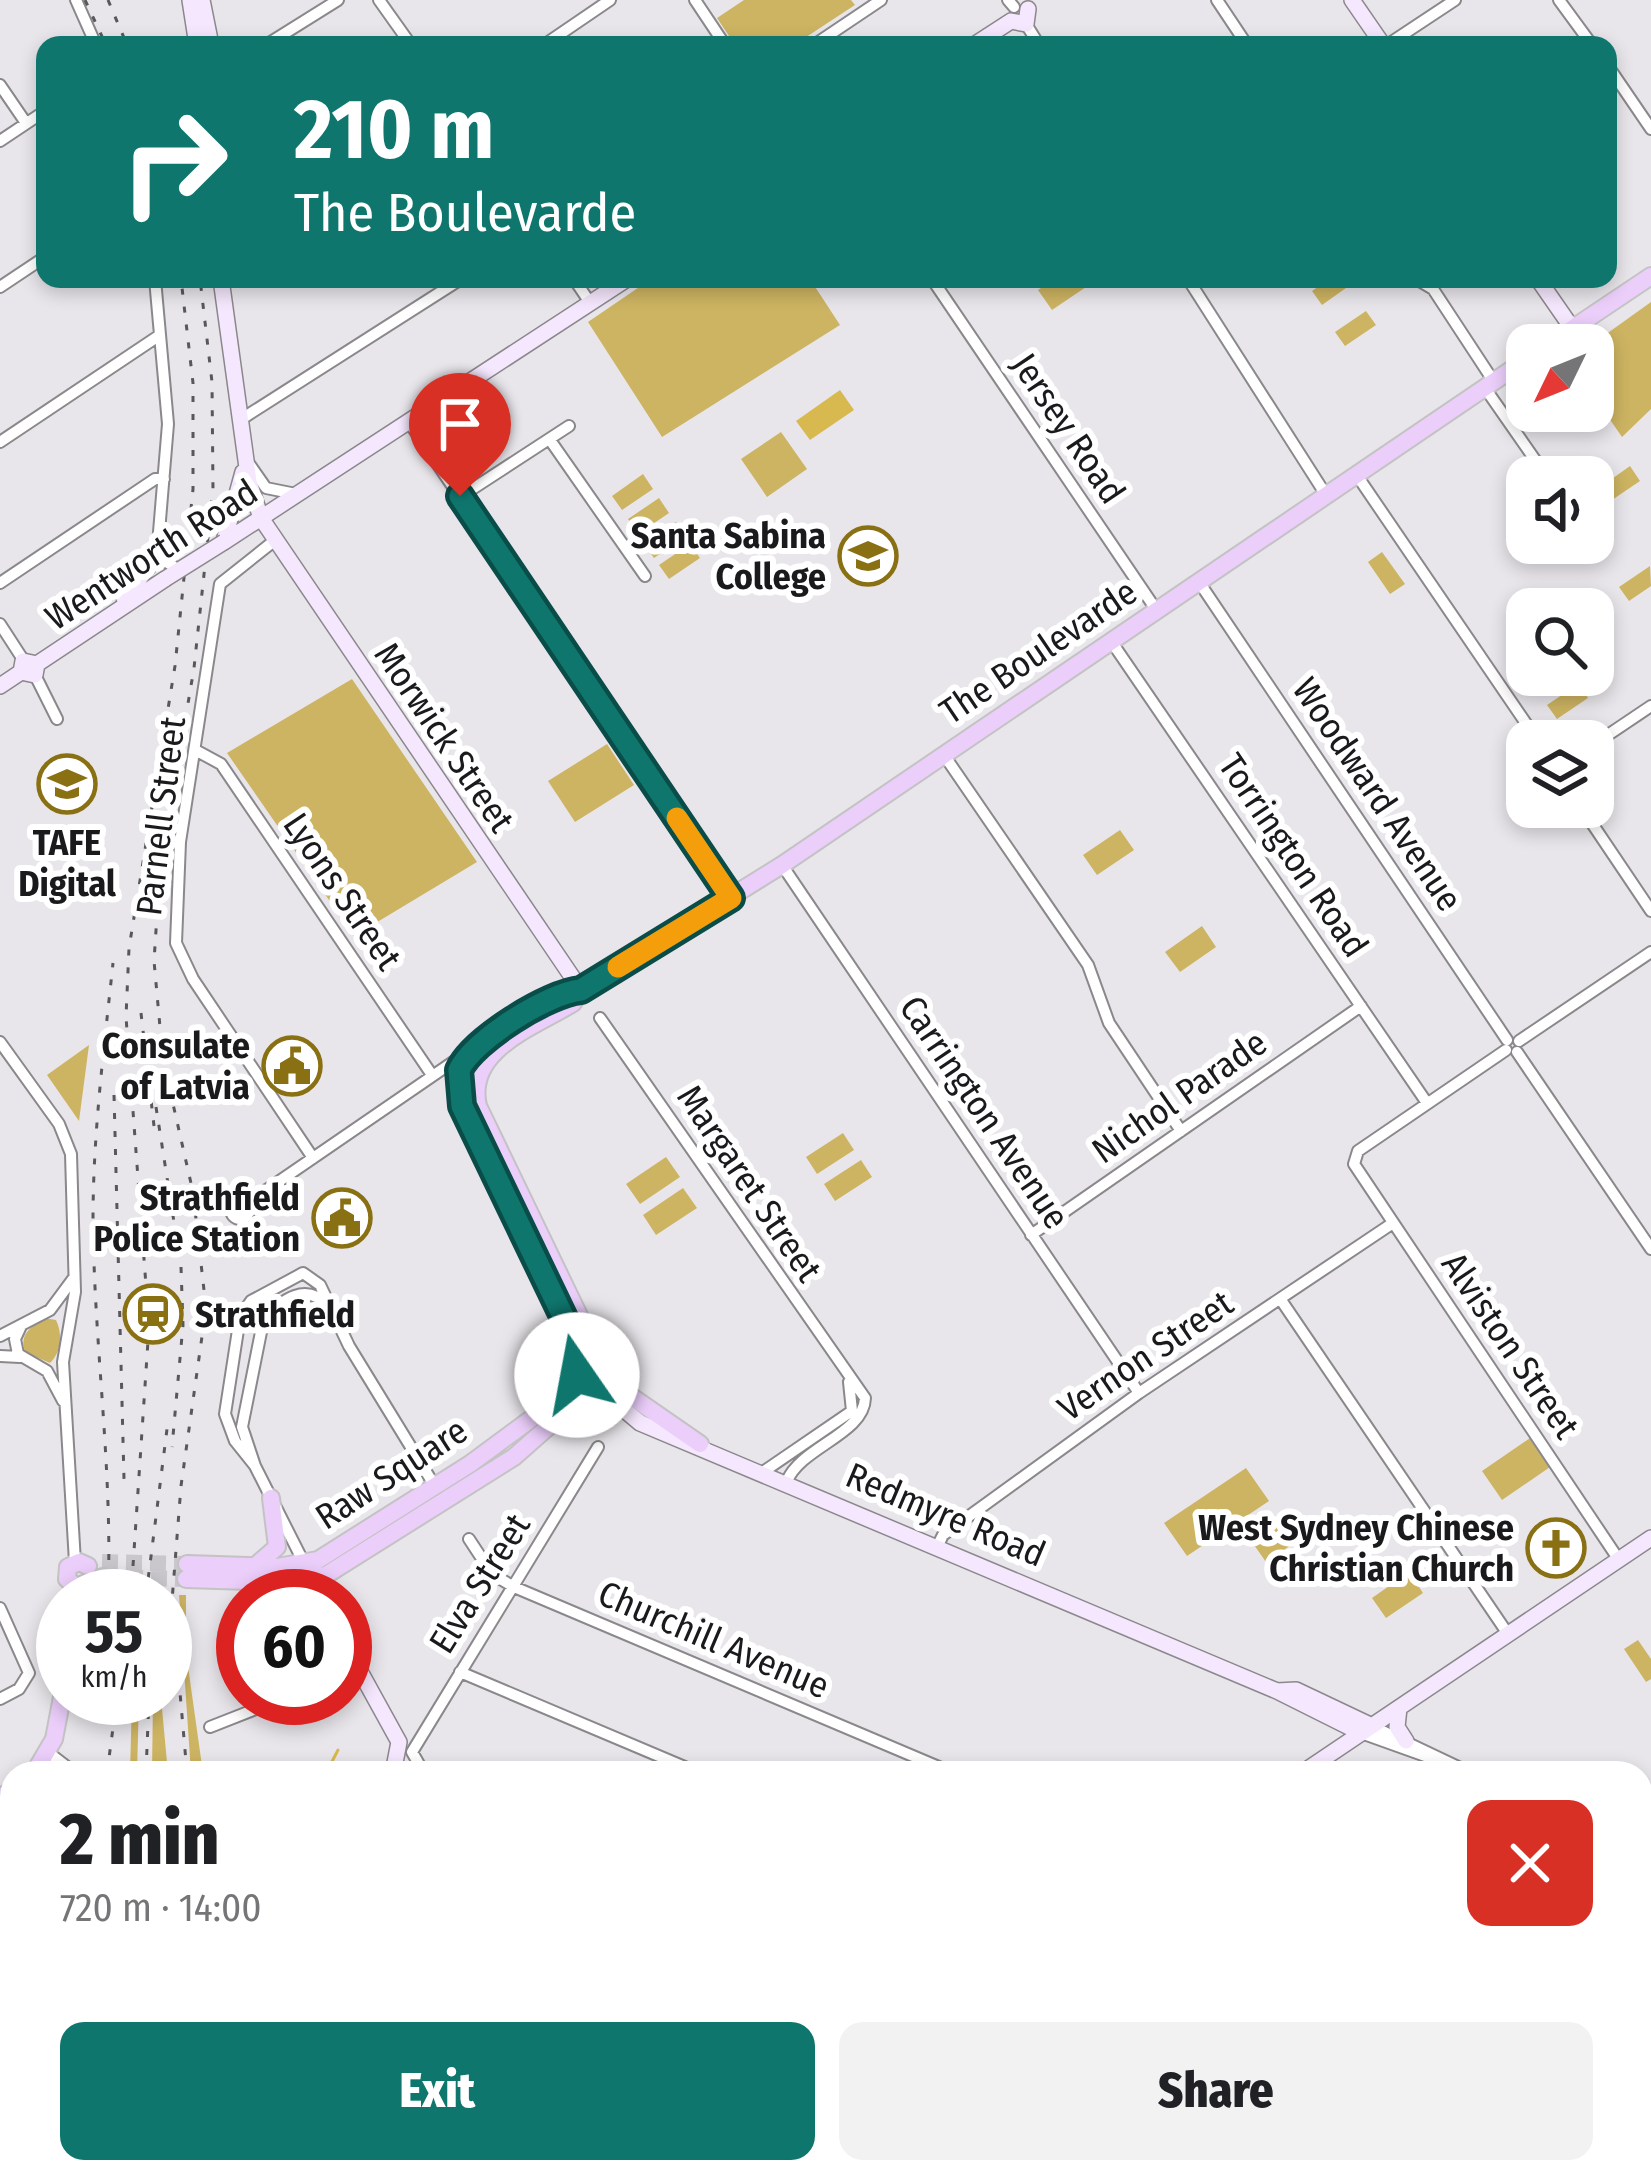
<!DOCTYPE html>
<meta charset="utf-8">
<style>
body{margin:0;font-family:"Fira Sans Condensed",sans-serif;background:#f2f2f2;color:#202124;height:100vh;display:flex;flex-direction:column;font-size:45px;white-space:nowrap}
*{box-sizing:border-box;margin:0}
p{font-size:39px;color:#757577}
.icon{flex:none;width:66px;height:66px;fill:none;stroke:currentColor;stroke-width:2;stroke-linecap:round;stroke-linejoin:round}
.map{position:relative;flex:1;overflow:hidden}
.drawer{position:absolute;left:0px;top:1761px;width:1653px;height:423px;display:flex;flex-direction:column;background:#fff;border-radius:36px 36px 0 0;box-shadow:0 6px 18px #0003}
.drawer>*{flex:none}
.guide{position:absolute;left:36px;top:36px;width:1581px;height:252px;border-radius:24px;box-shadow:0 6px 18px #0003;background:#0f766e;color:#fff;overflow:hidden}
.needle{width:78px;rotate:227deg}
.controls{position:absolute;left:1506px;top:324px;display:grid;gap:24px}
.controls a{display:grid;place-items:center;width:108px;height:108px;border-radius:24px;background:#fff;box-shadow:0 6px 18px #0003;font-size:60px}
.speed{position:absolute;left:36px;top:1569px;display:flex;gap:24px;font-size:60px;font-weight:700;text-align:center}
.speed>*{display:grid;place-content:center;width:156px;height:156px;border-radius:50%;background:#fff;box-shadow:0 6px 18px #0003;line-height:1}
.speed small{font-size:30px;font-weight:400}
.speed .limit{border:18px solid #d22;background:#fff;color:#111}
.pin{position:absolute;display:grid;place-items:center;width:102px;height:102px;color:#fff;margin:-123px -51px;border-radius:50% 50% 50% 0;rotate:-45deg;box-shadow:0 0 12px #0007}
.pin .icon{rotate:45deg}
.me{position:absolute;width:132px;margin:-66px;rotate:348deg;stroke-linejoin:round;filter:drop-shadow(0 0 9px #0008)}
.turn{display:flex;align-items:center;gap:42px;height:252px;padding:0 60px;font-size:54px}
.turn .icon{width:156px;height:156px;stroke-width:2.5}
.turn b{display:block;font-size:84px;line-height:102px}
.round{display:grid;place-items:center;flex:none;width:126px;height:126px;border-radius:24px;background:#f2f2f2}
.headline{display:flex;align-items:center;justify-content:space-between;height:204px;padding:0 60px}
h1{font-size:72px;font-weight:800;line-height:90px}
.button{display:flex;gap:24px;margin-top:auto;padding:24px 60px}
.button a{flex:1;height:138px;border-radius:24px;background:#0f766e;color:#fff;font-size:48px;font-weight:800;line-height:138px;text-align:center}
.button a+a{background:#f2f2f2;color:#202124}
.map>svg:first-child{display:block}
</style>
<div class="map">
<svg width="1651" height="2182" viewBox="0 0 1651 2182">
<rect width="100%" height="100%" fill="#e9e6eb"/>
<path fill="#cdb462" d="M744,0h107l4,5 -61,40h-59l-18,-27z
M651,279h159l30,46 -178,112 -74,-115z
M1054,279h31l4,6 -37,25 -14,-20z
M1329,279l24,4 -31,22 -10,-14z
M1651,302v107l-29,28 -29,-42 -2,-50z
M1366,311l10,14 -31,21 -10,-14z
M781,432l26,37 -40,28 -26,-38z
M1630,466l10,15 -31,21 -10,-14z
M643,474l10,15 -31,21 -10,-14z
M659,498l10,15 -31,21 -10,-15z
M676,522l9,15 -31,21 -10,-14z
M690,544l10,14 -31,21 -10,-14z
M1382,552l23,32 -15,10 -22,-32z
M1650,566l1,20 -22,15 -10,-14z
M352,679l125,183 -123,74 -127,-183z
M1578,684l10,14 -31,21 -10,-14z
M607,744l27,41 -59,37 -27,-41z
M1120,830l14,20 -37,25 -14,-20z
M1202,926l14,21 -36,25 -15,-20z
M89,1045l-10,76 -32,-46z
M843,1133l11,17 -37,24 -11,-17z
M666,1157l14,20 -40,27 -14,-20z
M861,1160l11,17 -37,24 -11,-17z
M683,1188l14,20 -41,27 -13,-20z
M44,1318l12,2c7,14 5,33 -6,43l-25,-11c-6,-18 5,-24 19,-34z
M1530,1438l20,29 -48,33 -20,-29z
M1246,1468l23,33 -82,55 -23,-33z
M1289,1516l14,21 -37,25 -14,-20z
M1409,1572l14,21 -37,25 -14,-20z
M179,1595h7v57l17,121h-12z
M1638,1640l13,19v20l-5,3 -22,-33z
M132,1698h7l-2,75h-7z
M153,1698h8l7,75h-16z"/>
<path fill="#d8b94f" d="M840,390l14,20 -44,30 -14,-19z"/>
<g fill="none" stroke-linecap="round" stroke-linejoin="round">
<path stroke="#d8b94f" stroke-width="3" d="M326,1773l12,-23"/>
<path stroke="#cac7cc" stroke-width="16" stroke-dasharray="16 8" stroke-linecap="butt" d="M102,1562l85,2
M103,1577l83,2"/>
<g stroke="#8b888c" stroke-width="14">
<path id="street" d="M76,0l20,45
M379,0l32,45
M695,0l30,45
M1008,0l6,7
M1217,0l30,45
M1559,0l33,45
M1026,24l13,21
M266,45l72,-45
M544,45l66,-45
M814,45l67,-45
M1387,45l68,-45
M1608,66l43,63
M0,85l26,38
M0,141l45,-30
M155,279l13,145 -11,132
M574,279l17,25
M932,279l225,332
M1188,279l138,216
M1416,279l17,10 61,93
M0,287l45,-30
M1485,388l62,89
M240,420l221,-141
M409,422l322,476
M550,440l95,136
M0,442l160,-107
M250,465l16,23 30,6
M1356,474l182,267
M460,497l109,-71
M274,541l-54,43 -40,258 -4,101 17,36 120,179
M1199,582l308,458
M0,583l155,-104h9
M0,624l24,37
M1111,641l316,462
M35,675l22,44
M1593,745l58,-39
M197,751l24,13 211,311
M944,755l144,210 21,58 72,108
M1581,807l70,104
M782,865l357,528
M600,1018l265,380c-1,36 -64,49 -78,83
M1519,1041l132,-89
M0,1042l59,82 12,30 4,138 -12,70 12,200
M1506,1050l-148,101 -4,13 265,396
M1517,1052l134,197
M231 1210a9 9 0 1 1 18 0a9 9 0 1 1-18 0Z
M246,1204l220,-151
M1031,1235l330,-229
M1281,1300l227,334
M21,1326l-6,13 3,15 29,17 16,30
M0,1336l50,-26 23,-31
M0,1356l20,1
M255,1466l-20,-25 -10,-27 15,-97 11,-16 52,-28 17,12 29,61 87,142
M763,1472l89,-61 -3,-29
M469,1539l23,35 22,13 439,186
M938,1545l5,-10 196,-142 254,-170
M304,1563l-49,-97 -13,-39 22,-110c20,-17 41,-35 63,-12
M0,1608l29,65 -10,16 -19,10
M460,1672l239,101
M1372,1726l99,47
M210,1727l74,-29
M1361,1733l81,29
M49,1753l26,20
M424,1773l-12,-21 186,-305
M1641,1842l10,4
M1641,1856l10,5
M0,1948l12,-19
M1641,2016l10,4
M1337,2172l25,10"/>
</g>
<g stroke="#8b888c" stroke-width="18">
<path id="secondary" d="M190,0l7,45
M202,0l9,45
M1352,0l31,45
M1011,21l15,3 2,-15
M974,45l37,-24
M221,279l28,203 12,36 320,472
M1538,279l34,49
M224,541l19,-69
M224,542l403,-263
M124,598l33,-42
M21,672l14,3 2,-11 128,-85
M0,686l21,-14 2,-11 14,3
M579,1349l17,37 44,37 637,268 84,42
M308,1571l13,25
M270,1582l30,14
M345,1644l54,98 -6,31
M1277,1691l19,-1 76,36
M1399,1708l-2,19 9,14
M1302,1773l349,-235
M685,2172l24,10"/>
</g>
<g stroke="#c3c3c4" stroke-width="20">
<path id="primary" d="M1548,345l103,-69
M596,1372l104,72
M187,1564l90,3 41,-7 152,-96 65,-48 42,-41v-30l-115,-238c-6,-16 -8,-32 2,-48 15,-23 90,-66 117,-69
M254,1567l23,-20 -6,-49
M186,1579l97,3 43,-7 188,-118 86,-76 -1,-24 -121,-251c-13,-56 56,-79 95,-103l8,-13 201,-125 745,-506
M76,1587l-9,-8 1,-12 11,-5 9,4
M76,1587l27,-10
M34,1773l20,-34 9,-47
M0,1797l12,-6"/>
</g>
<use href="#street" stroke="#fff" stroke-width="10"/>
<use href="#secondary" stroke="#f5e7fd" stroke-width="15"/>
<use href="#primary" stroke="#ebcefa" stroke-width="16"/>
<path stroke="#59575a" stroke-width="3" stroke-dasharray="6 12" stroke-linecap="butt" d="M85,0l21,45
M108,0l19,45
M141,1013l13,113
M114,1095l10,384
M156,1107l25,160 2,58 -11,122
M133,1566l16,-240 -23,-309 3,-69 46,-282 18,-177v-106l-12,-104
M108,1596c5,-126 -14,-250 -15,-376 0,-87 11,-171 20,-257
M146,1596l21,-167
M107,1773l10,-75
M146,1773l3,-75
M187,1773l-15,-172 9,-115 25,-178 -13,-116 -30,-132 -9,-99 6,-92 34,-201 19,-178 -1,-108 -12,-103
M0,2032l12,-20
M0,2062l12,-19
M188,2172l2,10
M224,2172l1,10"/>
<g stroke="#8b888c" stroke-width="14" stroke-linecap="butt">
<path id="street-bridge" d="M157,556l22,14"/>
</g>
<g stroke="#8b888c" stroke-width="18" stroke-linecap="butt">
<path id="secondary-bridge" d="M165,579l59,-37"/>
</g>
<use href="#street-bridge" stroke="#fff" stroke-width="10"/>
<use href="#secondary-bridge" stroke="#f5e7fd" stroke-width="15"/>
</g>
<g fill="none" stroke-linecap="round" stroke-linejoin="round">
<g stroke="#0a4d48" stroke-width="30">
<path id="route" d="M460,496l271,402 -150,92c-33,3 -108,50 -122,80l3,36 115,239v30"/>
</g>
<use href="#route" stroke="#0f766e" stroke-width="21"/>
<path stroke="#f59e0b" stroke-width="21" d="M618,967l113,-69 -54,-80"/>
</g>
<defs>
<g id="school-ring" transform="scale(3)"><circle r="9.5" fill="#fff" stroke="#897012" stroke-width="1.5"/><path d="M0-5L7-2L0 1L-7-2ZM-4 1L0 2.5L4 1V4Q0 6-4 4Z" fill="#897012"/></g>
<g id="university-ring" transform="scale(3)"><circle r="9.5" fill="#fff" stroke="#897012" stroke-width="1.5"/><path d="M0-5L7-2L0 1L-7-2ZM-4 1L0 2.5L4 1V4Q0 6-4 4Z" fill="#897012"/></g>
<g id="civic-ring" transform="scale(3)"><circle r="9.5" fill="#fff" stroke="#897012" stroke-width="1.5"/><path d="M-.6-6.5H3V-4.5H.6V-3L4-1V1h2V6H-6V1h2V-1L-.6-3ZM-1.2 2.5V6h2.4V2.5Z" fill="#897012"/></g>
<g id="station-ring" transform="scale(3)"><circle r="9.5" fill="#fff" stroke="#897012" stroke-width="1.5"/><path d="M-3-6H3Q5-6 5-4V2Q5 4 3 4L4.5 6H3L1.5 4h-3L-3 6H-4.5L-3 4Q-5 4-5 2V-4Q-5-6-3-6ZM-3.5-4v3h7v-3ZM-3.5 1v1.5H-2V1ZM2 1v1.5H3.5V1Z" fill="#897012"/></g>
<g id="church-ring" transform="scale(3)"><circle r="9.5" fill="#fff" stroke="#897012" stroke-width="1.5"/><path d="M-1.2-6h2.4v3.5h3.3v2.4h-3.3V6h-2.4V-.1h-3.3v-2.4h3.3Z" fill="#897012"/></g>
</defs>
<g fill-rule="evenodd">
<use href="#school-ring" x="868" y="556"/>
<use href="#university-ring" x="67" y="784"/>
<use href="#civic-ring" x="292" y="1066"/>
<use href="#civic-ring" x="342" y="1218"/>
<use href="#station-ring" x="153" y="1314"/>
<use href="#church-ring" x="1556" y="1548"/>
</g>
<g text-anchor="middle" stroke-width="12" stroke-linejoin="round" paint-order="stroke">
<g font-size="36" fill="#1a191b" stroke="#fff">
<text transform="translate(1069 428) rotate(56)" y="13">Jersey Road</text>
<text transform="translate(151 554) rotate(-33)" y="13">Wentworth Road</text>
<text transform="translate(1038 651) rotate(-34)" y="13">The Boulevarde</text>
<text transform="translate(445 737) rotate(56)" y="13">Morwick Street</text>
<text transform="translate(1378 794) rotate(56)" y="13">Woodward Avenue</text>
<text transform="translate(160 816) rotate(-83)" y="13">Parnell Street</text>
<text transform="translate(1294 855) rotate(56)" y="13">Torrington Road</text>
<text transform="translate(343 891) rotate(56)" y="13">Lyons Street</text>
<text transform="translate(1179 1096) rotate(-35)" y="13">Nichol Parade</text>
<text transform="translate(985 1112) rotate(56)" y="13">Carrington Avenue</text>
<text transform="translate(750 1183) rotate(56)" y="13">Margaret Street</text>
<text transform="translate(1511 1345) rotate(56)" y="13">Alviston Street</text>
<text transform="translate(1145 1355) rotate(-34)" y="13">Vernon Street</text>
<text transform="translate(391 1473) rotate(-33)" y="13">Raw Square</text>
<text transform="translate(946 1514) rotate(23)" y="13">Redmyre Road</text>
<text transform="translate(479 1583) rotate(-58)" y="13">Elva Street</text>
<text transform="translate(714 1639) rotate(23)" y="13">Churchill Avenue</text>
</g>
<g font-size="36" font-weight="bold" fill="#1a191b" stroke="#fff" text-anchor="end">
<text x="826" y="548">Santa Sabina<tspan x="826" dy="41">College</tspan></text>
<text x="67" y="855" text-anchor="middle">TAFE<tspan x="67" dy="41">Digital</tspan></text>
<text x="250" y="1058">Consulate<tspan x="250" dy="41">of Latvia</tspan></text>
<text x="300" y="1210">Strathfield<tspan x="300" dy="41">Police Station</tspan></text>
<text x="195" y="1327" text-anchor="start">Strathfield</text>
<text x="1514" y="1540">West Sydney Chinese<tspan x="1514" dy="41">Christian Church</tspan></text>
</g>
</g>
</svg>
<div class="controls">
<a><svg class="needle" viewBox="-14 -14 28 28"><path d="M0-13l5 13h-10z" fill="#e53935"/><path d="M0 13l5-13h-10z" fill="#757577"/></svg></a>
<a><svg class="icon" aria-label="sound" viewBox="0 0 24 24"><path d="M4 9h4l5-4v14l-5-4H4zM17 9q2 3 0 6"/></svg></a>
<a><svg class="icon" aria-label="search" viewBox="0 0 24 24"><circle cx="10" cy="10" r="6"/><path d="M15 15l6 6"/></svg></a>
<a><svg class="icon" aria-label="layers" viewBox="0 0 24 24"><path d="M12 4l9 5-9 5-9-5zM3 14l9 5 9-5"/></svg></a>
</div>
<div class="speed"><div>55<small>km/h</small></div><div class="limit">60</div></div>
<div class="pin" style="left:460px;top:496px;background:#d93025"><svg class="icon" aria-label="arrive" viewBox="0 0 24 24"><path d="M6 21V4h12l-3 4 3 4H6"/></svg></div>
<svg class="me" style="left:577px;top:1375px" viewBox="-20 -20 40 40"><circle r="19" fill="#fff"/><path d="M0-13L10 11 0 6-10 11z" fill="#0f766e"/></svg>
<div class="guide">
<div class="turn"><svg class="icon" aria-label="right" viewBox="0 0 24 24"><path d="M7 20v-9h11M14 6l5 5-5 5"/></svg><div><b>210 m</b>The Boulevarde</div></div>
</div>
<section class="drawer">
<div class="headline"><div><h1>2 min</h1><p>720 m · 14:00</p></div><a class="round" style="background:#d93025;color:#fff"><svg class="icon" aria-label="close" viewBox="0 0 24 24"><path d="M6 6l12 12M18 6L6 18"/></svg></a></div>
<div class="button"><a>Exit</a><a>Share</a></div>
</section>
</div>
